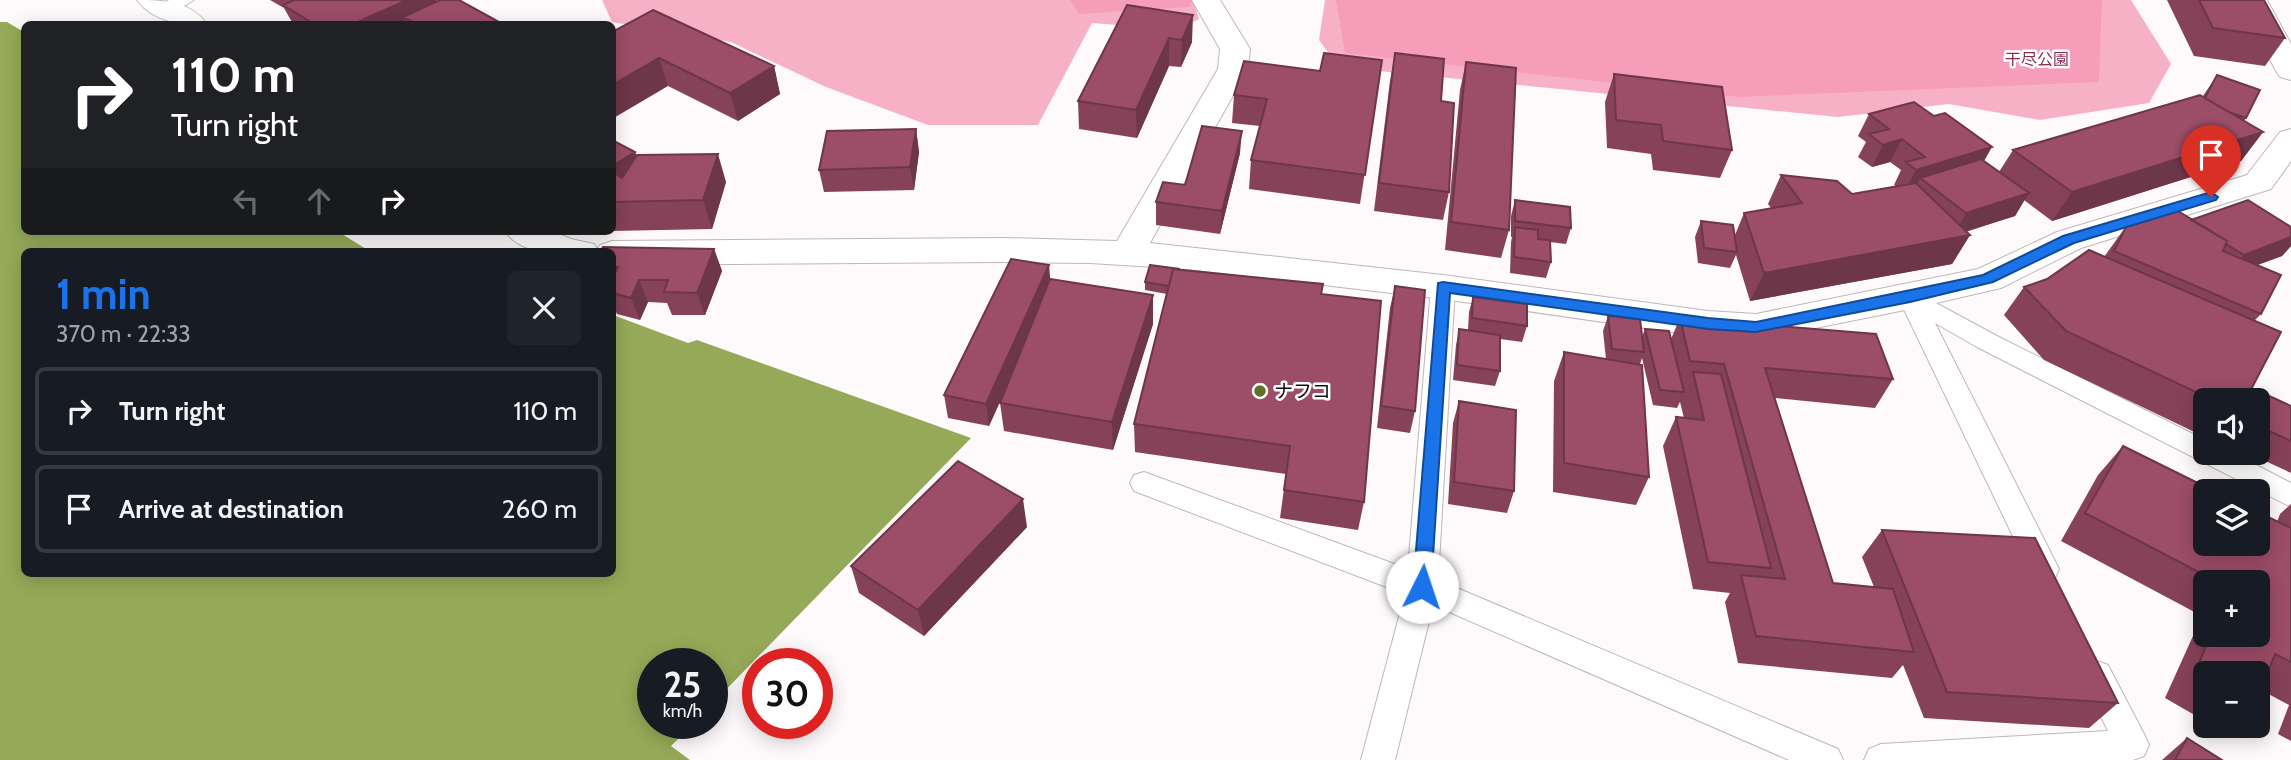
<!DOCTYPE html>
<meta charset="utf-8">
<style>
body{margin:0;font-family:Cabin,"Noto Sans JP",sans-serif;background:#20242c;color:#f1f3f6;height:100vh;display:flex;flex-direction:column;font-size:26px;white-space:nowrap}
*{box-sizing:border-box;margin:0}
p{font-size:23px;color:#9ea1a6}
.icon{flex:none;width:38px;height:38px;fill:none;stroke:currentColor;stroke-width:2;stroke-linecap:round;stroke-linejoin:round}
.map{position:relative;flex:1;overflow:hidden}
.side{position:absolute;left:21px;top:248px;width:595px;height:329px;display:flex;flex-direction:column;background:#171b24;border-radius:10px;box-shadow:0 4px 18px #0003}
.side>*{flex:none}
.top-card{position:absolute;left:21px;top:21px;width:595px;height:214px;border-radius:10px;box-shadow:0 4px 18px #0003;background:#202124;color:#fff;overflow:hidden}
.tools{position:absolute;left:2193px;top:388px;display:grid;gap:14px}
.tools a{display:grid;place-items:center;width:77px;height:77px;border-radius:10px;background:#171b24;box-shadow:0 4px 18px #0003;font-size:35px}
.speed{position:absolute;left:637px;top:648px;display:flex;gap:14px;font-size:35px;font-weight:700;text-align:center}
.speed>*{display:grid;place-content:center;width:91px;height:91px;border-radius:50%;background:#171b24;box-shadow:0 4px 18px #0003;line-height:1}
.speed small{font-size:18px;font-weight:400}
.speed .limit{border:10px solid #d22;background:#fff;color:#111}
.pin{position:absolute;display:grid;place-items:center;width:60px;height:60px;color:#fff;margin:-72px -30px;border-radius:50% 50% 50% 0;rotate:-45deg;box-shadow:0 0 7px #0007}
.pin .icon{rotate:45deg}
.me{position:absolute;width:77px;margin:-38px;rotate:4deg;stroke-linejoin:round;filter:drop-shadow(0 0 5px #0008)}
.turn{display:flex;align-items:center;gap:24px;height:147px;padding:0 35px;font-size:32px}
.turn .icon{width:91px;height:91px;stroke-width:2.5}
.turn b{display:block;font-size:49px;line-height:60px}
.lanes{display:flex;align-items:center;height:66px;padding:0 35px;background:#0003;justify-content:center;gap:35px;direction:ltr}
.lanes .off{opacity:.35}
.round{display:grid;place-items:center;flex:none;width:74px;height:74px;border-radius:10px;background:#20242c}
.summary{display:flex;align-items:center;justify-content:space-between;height:119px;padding:0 35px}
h1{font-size:42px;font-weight:700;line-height:52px;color:#1a73e8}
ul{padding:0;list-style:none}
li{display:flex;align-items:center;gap:21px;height:88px;margin:0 14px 10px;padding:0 21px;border:4px solid #363941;border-radius:10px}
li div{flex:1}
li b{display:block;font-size:26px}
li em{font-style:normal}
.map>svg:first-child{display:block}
</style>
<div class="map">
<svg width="2291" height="760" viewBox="0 0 2291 760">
<rect width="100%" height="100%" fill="#fefafb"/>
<path fill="#f7b1c6" d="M602,0h591l6,19 -21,11 -86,-7 -54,102h-110l-102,-38 -95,-45 -119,-20z
M1325,0h806l40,64 -22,39 -109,17 -91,-16 -111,13 -499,-50 -20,-27z"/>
<path fill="#f69eb9" d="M1070,0h123l-4,7 -110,7z
M1336,0h766l-3,82 -361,15 -393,-44z"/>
<path fill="#95aa58" d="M0,22h7l17,10v199h313l34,21h-347v322h588l1,-259 75,28 9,-3 274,98 -259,266v-41h-59v60h41l-23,23 19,14h-690z"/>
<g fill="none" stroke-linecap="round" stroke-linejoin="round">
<g stroke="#bfb6b8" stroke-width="2">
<path id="street" d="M169,0h25l-20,12h-14l-3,-4z
M1443,279l9,2 3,6 -17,293 400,169 5,11h-54l-356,-155 -38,155h-34l44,-166 -271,-103 -4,-8 4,-8 10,-3 264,97 23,-282 3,-6z
M1910,289l85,46 210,105v13h28l58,30v24l-314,-160 -42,-24 124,246 -4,9 -11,3 -11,-3 -135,-281 3,-6z
M2097,661l11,4 36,69 5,11 -5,11 -11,4h-269l5,-11 12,-5 227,-13 -27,-56 5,-10z"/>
</g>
<g stroke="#bfb6b8" stroke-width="2">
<path id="secondary" d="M137,0c25,0 54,1 70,24 -24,2 -54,-2 -70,-24z
M1192,0h28l30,49 -2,20 -98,174 293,32 265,36 48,3 222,-45 79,-37 190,-57 33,-43 11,-3v32l-20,28 -190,59 -80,40 -91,21 -154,31 -48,-3 -265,-38 -256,-30 -97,-6 -88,-1 -390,3v-13c-31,0 -87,10 -107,-21h47l19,8 23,5 3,5 3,-4 12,-4 390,-3 115,3 101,-172 2,-20z
M2239,0h28l24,44v36l-11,-3 -4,-6z"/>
</g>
<use href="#street" fill="#fff" fill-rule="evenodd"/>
<use href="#secondary" fill="#fff" fill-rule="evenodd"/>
</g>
<path fill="#864259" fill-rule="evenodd" d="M270,0h166l1,1 64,22 1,1h-209l-9,-16z
M2167,0h97l21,38 -20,28 -71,-10z
M1127,5l65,37 -11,25 -12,-1 -32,72 -58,-9 -1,-28z
M612,32l162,34 6,28 -42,27 -70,-35z
M1395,53l46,48 8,91 -6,28 -69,-9 16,-130z
M1382,60l-22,144 -111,-15 2,-29 9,-34 -28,-3 2,-28 86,-24z
M1466,62l43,168 -8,28 -56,-8 15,-160z
M1614,74l118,76 -12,28 -67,-8 -2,-16 -44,-6 -2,-46z
M2217,75l29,43 -2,3 19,11 -22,29 -189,60 -28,-21 -9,16 -49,15 4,4 -18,29 -202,37 -14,-46 -6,13 -32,-5 -3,-26 6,-16 34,14 9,-22 27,-5 -3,-4 13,-29 71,19 44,-8 -2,-1 7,-15 -11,-8 -18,5 -14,-10 8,-15 -8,-6 11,-22 115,47 15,11 14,-22 190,-54z
M916,129l3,23 -5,38 -90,2 -5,-22z
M612,140l23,12 1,4 90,26 -14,47 -100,2z
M1240,153l-20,81 -64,-9v-23z
M1515,200l56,28 -5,16 -16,-2 1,20 -5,16 -36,-5 1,-31 1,-5h-1v-21z
M2191,220l100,7v19l-9,10 -25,9 4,49 -7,7 -9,80h-40v36l-161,-77 -40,-45 20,-28 23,-8 57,-22 23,-32z
M714,249l8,22 -17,44h-33l-5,-12 -19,-1 -8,18 -23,-6 -5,-10v-52z
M1050,279l103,45 -40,126 -109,-19 -4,-28 8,-19 -19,42 -41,-8 -4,-23z
M1145,282l176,12 43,208 -6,28 -78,-12 6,-44 -151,-22 -1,-28 33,-130 -22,-4z
M1395,286l20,125 -5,22 -33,-5 13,-120z
M1473,297l54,29 -5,16 -22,-3v32l-5,15 -42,-6 3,-35 3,-16 9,1 1,-18z
M1608,316l34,21 3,-8 26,10 9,-21 213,61 -18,29 -100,-10 58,185 41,4 -12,-30 20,-27 236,173 -29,25 -165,-10 -21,-53 -11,13 -154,-15 -13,-61 5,-9 -37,-4 -30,-143 13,-29 8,1 -4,-16 -3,6 -24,-3 -11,-47 -2,6 9,113 -13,28 -83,-13 1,-111 10,-29 42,7 -3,-28z
M2267,395l24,11v67l-43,-20h10v-48z
M1459,401l55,90 -7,22 -59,-9 5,-81z
M2123,446l154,76 3,-8 11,-10v237l-13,-7 11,-29 -28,-15 -56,-16v47l-40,-23 37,-82 -141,-75 37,-66zM2205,583h53v52h-53z
M1027,527l-103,109 -65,-43 -8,-27z
M2215,726h12l-5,4z
M2187,738l35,22h-60z"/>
<path fill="#6d3649" d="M407,0h29l8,16 -41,1 4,7h-54z
M1193,15l-1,27 -11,25 1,-27z
M1169,38v28l-32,72 -1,-28z
M659,58l9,28 -56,33v-34z
M774,66l6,28 -42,27 -8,-28z
M916,129l3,23 -5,38 -4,-23z
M1242,131l-2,22 -20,81 2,-23z
M2263,132l-22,29 -189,60 20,-29z
M1902,139l-12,23 -18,5 11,-22z
M1992,147l-13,23 -59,8 -7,12 -9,2 12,-22z
M635,152l10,29 -33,-3v-12z
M718,154l8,28 -14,47 -9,-29z
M2029,193l-14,23 -62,20 13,-23z
M1970,235l-18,29 -202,37 14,-28z
M2291,237v9l-9,10 -57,21 19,-22z
M714,249l8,22 -17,44 -8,-22z
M1049,265l2,23 -62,138 -3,-22z
M639,280l9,22 -8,18 -9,-22z
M1153,295v29l-40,126 -1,-28z
M1023,499l4,28 -103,109 -6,-26z"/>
<path fill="#9c4d68" stroke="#6d3649" stroke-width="2" d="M294,0h113l-54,24h-39l-31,-19z
M440,0h19l42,23 -3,1h-81l-14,-7z
M2199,0h65l21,38 -72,-10z
M1127,5l66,10 -11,25 -13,-2 -33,72 -58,-9z
M653,10l121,56 -44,27 -71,-35 -47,27v-53z
M1324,53l58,7 -17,115 -114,-15 16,-61 -33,-4 10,-34 76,10z
M1395,53l49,6 -3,42 13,2 -5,89 -70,-9z
M1466,62l50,6 -7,162 -58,-8z
M1614,74l108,13 10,63 -69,-9 -2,-16 -45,-5z
M2217,75l43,15 -14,28 -17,-6 -24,-14z
M2200,95l63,37 -191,60 -59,-42z
M1914,102l20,14 11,-3 47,34 -76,23 -10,-8 19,-5 -23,-18 -19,6 -14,-11 20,-5 -20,-15z
M1202,126l40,5 -20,80 -66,-9 7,-20 22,3z
M916,129l-6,38 -91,3 8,-39z
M612,140l23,12 -23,14z
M718,154l-15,46 -91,2v-31l10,7 15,-23z
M1981,159l48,34 -63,20 -46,-35z
M1781,175l56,6 15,13 64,-11 54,52 -206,38 -20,-60 58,-10z
M1515,200l55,7 1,21 -56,-7z
M2248,200l43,27v10l-47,18 -18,-11 1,-3 -36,-21z
M2178,211l49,30 -4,10 58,24 -20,39 -147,-63 13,-26z
M1701,221l32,4 4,27 -33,-4z
M1515,227l23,3v9l12,1 1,22 -37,-5z
M603,247l111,2 -17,44 -33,-1 4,-12h-29l-8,18 -19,-5v-14l6,-12h-6v-15h-12z
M2089,250l192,82 -36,69h-30l-149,-70 -42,-44 23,-8z
M1011,259l38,6 -63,139 -42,-9z
M1150,265l30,4h-7l-4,17 -24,-4z
M1173,269l150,15 -2,10 60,7 -17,201 -80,-12 6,-44 -156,-22z
M1050,279l103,16 -41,127 -112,-19z
M1395,286l30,4 -10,121 -34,-5z
M1473,297l54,7v22l-55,-8z
M1608,316l32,3 4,33 -32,-3z
M1680,318l196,16 17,45 -128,-11 68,215 60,6 21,63 -158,-16 -15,-61 44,4 -61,-215 -34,-3z
M1459,329l41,6v36l-43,-6z
M1645,329l24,2 15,61 -24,-2z
M1564,352l78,13 7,112 -85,-14z
M1693,372l28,2 50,194 -63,-6 -32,-145 28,3z
M2267,395l24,11v35l-33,-15v-11z
M1459,401l57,9 -2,81 -60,-9z
M2123,446l93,46h-11v52h53v-32l33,16v134l-16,-8 -17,44v-24h-53v3l-10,-5 16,-37h47v-52h-38l-135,-70z
M958,461l65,38 -105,111 -67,-44z
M1882,530l153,8 83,165 -171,-11z
M2187,738l35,22h-47z"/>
<path fill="#1a73e8" stroke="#114b97" stroke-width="2" d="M2211,192l7,5 -2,3 -142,43 -81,39 -83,20 -154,30 -48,-3 -258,-36 -19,294 -3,6 -6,2 -7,-2 -2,-6 25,-304 5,-1 265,36 48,4 227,-47 80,-39z"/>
<circle fill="#60711f" stroke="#fff" stroke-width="2.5" cx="1260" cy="391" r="7"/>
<g text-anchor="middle" stroke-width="5" stroke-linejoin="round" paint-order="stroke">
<g font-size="16" fill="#8e2a52" stroke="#fff">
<text x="2037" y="65">干尽公園</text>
</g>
<g font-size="19" fill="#110e0f" stroke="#fff" text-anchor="start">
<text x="1274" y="398">ナフコ</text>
</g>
</g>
</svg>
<div class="tools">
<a><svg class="icon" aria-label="sound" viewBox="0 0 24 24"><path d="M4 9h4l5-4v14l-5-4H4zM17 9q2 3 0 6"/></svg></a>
<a><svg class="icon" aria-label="layers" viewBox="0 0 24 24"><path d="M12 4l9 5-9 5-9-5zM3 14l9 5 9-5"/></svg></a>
<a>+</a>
<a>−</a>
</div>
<div class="speed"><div>25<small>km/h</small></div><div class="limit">30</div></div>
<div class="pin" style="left:2211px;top:197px;background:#d93025"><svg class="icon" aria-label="arrive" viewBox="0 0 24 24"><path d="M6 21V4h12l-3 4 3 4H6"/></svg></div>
<svg class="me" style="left:1422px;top:587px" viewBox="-20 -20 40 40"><circle r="19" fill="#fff"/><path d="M0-13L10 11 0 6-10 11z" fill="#1a73e8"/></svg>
<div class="top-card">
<div class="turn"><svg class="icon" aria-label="right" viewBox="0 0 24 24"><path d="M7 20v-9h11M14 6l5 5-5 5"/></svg><div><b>110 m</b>Turn right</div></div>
<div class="lanes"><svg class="icon off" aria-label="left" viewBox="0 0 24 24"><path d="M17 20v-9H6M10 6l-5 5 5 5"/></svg><svg class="icon off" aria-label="ahead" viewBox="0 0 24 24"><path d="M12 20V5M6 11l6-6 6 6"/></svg><svg class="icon" aria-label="right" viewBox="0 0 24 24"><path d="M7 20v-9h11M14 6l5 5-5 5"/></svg></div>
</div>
<section class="side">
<div class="summary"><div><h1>1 min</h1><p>370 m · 22:33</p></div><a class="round"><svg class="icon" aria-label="close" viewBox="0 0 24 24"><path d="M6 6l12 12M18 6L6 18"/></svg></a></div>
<ul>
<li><svg class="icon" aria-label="right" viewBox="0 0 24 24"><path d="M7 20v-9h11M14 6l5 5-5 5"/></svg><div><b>Turn right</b></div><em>110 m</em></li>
<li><svg class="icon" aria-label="arrive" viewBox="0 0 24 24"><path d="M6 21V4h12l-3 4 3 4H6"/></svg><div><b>Arrive at destination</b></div><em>260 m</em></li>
</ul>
</section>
</div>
